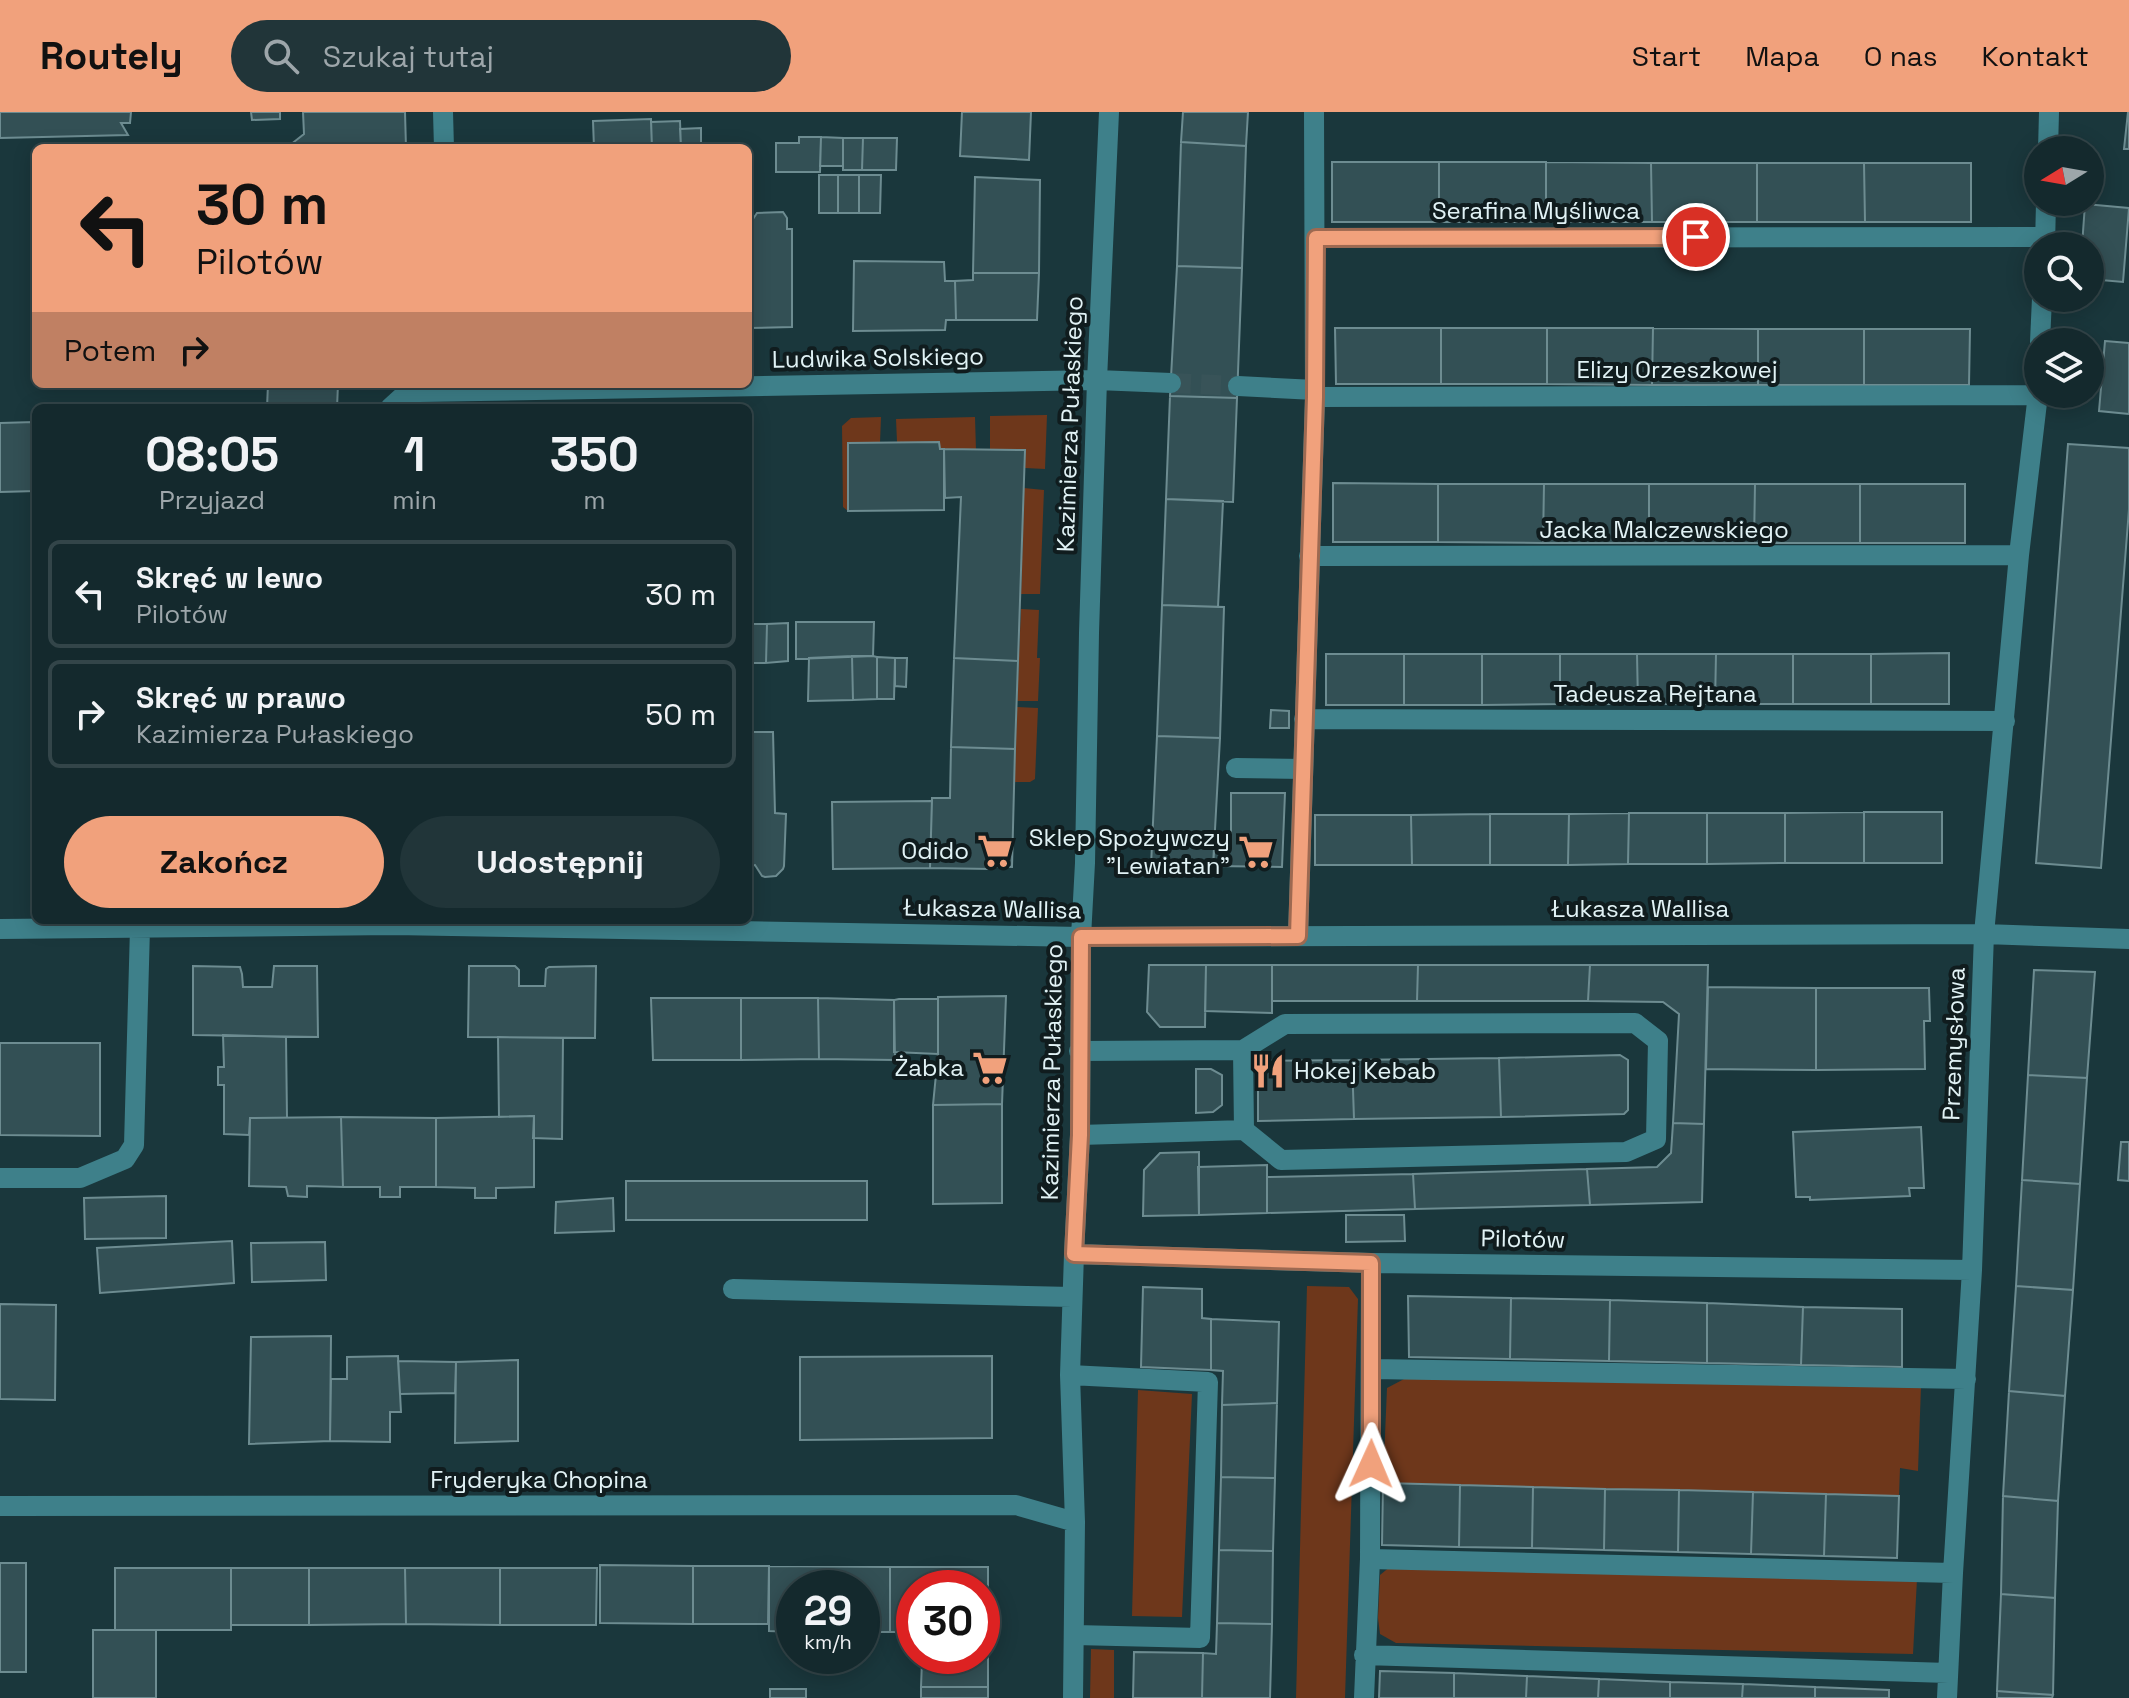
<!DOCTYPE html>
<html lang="pl">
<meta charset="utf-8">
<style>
body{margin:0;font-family:"Space Grotesk",sans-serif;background:#213539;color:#f1f3f6;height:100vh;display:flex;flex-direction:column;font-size:30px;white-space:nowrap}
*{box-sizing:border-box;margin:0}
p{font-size:26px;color:#9da6aa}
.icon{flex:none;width:44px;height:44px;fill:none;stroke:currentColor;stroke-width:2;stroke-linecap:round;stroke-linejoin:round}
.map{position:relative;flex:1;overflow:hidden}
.panel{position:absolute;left:32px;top:292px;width:720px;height:520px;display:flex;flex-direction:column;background:#14292d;border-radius:12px;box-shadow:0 4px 20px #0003,0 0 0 2px #334549}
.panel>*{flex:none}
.hud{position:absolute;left:32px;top:32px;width:720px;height:244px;border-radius:12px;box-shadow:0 4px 20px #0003,0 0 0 2px #334549;background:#f1a17c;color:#111;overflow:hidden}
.needle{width:52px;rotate:259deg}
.buttons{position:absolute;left:2024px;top:24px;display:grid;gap:16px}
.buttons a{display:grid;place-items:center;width:80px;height:80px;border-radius:50%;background:#14292d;box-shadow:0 4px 20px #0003,0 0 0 2px #334549;font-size:40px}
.speed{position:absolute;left:776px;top:1458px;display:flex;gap:16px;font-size:40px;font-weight:700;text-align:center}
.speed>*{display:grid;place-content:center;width:104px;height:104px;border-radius:50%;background:#14292d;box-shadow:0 4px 20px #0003,0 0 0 2px #334549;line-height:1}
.speed small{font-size:20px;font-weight:400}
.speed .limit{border:12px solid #d22;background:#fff;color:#111}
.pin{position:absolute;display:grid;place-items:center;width:68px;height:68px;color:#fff;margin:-34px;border:4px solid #fff;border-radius:50%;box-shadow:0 2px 8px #0007}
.me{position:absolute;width:88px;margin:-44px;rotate:1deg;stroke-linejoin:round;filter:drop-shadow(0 0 6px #0008)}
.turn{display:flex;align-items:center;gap:28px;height:168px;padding:0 32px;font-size:36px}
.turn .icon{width:104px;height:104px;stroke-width:2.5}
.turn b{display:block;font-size:56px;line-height:68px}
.then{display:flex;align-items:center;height:76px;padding:0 32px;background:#0003;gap:16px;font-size:30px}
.eta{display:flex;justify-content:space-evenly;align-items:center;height:136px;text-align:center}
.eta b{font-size:48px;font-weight:800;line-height:56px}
.button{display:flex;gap:16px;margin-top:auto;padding:16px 32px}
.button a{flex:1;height:92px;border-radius:48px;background:#f1a17c;color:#111;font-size:32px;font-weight:800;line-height:92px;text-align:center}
.button a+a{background:#213539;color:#f1f3f6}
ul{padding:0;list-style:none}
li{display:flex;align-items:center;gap:24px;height:108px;margin:0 16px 12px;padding:0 16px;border:4px solid #334549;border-radius:12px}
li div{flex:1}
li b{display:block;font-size:30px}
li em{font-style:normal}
header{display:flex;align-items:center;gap:48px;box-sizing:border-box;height:112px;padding:0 40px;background:#f1a17c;color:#111}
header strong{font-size:38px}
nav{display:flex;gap:44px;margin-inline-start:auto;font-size:28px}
.search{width:560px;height:72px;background:#213539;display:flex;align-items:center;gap:20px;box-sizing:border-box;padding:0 28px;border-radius:44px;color:#9da6aa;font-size:30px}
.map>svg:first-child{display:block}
</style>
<header>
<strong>Routely</strong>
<div class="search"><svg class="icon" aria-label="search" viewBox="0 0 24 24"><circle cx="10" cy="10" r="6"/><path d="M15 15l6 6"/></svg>Szukaj tutaj</div>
<nav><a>Start</a><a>Mapa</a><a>O nas</a><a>Kontakt</a></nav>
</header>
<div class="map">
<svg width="2129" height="1586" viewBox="0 0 2129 1586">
<rect width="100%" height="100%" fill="#1a373c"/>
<path fill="#6e371b" d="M1047,303l-2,54 -20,-1v-18h-35v-34z
M881,305l-1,26h-32v68l-5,-4 -1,-81 9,-8z
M975,305l1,33 -36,-1 -1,-7h-42l-1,-23z
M1024,376l20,2 -4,104h-19z
M1021,497l18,1 -2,48h3l-2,43h-21z
M1017,595l21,1 -3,71 -5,3h-16z
M1307,1174l42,1 9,12 -13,399h-49z
M1406,1266l515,8 -3,85 -18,-3 -1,28 -516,-13 4,-95z
M1138,1278l54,4 -10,223 -50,-1z
M1391,1454l526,13 -4,75 -517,-11 -16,-9 -2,-16 2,-43z
M1091,1537l23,1v48h-24z"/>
<path fill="#335055" stroke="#6d8c91" stroke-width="2" d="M0,0h131l-1,11h-9l7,12 -128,3z
M251,0h29v7l-28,1z
M303,0h102l1,36h-117l1,-3 14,-11z
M962,0h69l-2,48 -69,-4z
M1183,0h65l-2,34 -65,-4z
M2128,0h1v37h-5z
M651,7l1,29h-58l-1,-27z
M680,9l1,27h-29l-1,-26z
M701,16v20h-20l-1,-19z
M799,25h22l-1,35h-44v-29h23z
M821,25l22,1v28h-23z
M843,26h20l-1,32h-19z
M863,26h34l-1,32h-34z
M1181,30l65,4 -4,122 -65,-2z
M1332,50h107v60h-107z
M1439,50h107v60h-107z
M1546,50l105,1 1,59h-106z
M1651,51h106v59h-105z
M1757,51h107l1,59h-108z
M1864,51h107v59h-106z
M819,63h19v38h-19z
M838,63h21v38h-21z
M859,63h22l-1,38h-21z
M975,65l65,3 -1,93h-66z
M2085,92l44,4 -6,74 -33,-3v-33h-8z
M783,100l4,6v11h5v98l-44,1v-100h4l1,-9 4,-6z
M854,149l90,1 1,19h10l1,39h-10l-1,10 -92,1z
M1177,154l65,2 -5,130 -67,-2z
M973,161h66l-2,47h-81l-1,-39 18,-1z
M1335,216h106v56h-105z
M1441,216h106v56h-106z
M1547,216h106l-1,57 -105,-1z
M1653,216l105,1v56h-106z
M1758,217h106v56h-106z
M1864,217h106l-1,56h-105z
M2105,229l24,2v71l-30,-3z
M268,272h70l-1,24h-70z
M1170,284l67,2 -4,104 -67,-3z
M34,310l2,69 -36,1v-69z
M939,330l1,7h4v61l-96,1v-68z
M2068,332l61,4v61l-28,359 -65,-5z
M944,337l81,1 -7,211 -64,-3 7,-161 -16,1z
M1333,371l105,1v58h-105z
M1438,372h106l-1,59 -105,-1z
M1544,372h105v59h-106z
M1649,372h106l-1,59h-105z
M1755,372h105v59h-106z
M1860,372h105v59h-105z
M1166,387l57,2 -5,106 -56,-2z
M1162,493l62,2 -4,131 -63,-2z
M796,510h78l-1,34 -77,3z
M788,511v38l-22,2 1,-39z
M748,512h19l-1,39h-18z
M1949,541v51h-78v-50z
M1326,542h78v51h-78z
M1404,542h78v51h-78z
M1482,542h78v50l-78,1z
M1560,542h77l1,50h-78z
M1637,542h79l-1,50h-77z
M1716,542h77v50h-78z
M1793,542h78v50h-78z
M852,544l1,44 -45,1 1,-43z
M852,544h21l4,1v42l-24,1z
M877,545l18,1 -1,41h-17z
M895,546h12l-1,29 -11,-1z
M954,546l64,3 -3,88 -64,-2z
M1271,598l18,1v17h-19z
M748,620h25l2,81 11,1 -2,52 -1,3 -7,7 -11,1 -3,-1 -7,-11 -7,1z
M1157,624l63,2 -7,128h-62z
M951,635l64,2 -3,118 -22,-1 1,3 -61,-1 2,-70h18z
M1231,681h54l-3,74 -69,-1 2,-26 8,-6 8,-1z
M932,689l-2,67 -97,1 -1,-67z
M1864,700h78v51h-78z
M1864,700v51h-79v-50z
M1629,701h78v51h-79z
M1629,701l-1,51 -60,1 1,-51z
M1707,701h78v50l-78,1z
M1490,702h79l-1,51h-78z
M1490,702v51h-78l-1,-50z
M1315,703h96l1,50h-97z
M1149,853h57l-1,62h-45l-13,-15z
M1206,853h66v48l-67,-2z
M1272,853h146l-1,36h-145z
M1418,853h172l-2,36h-171z
M1590,853h118l-4,159 -31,-1 6,-109 -16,-12 -75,-1z
M193,854l47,1 2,7 1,13h29l2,-21h43l1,71 -125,-2z
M469,854h46l4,4v16h26l1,-17 3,-2 47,-1 -1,72 -127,-1z
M2034,858l61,2 -8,106 -59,-3z
M1708,875l108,1v82l-110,-1z
M1816,876h113l1,33h-6l1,48 -109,1z
M1006,884l-4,108 -69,1 5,-51v-57z
M651,886h90v62h-88z
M741,886h77l1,61 -78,1z
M818,886l76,2 1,60 -76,-1z
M899,887h39v55l-44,-2v-52z
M223,923l63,2 1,81h-37l-1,17 -25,-1v-49h-6v-18h6z
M498,925l65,1 -1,101 -29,-1 1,-22 -35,1z
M0,931h100v93l-100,-1z
M1620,943l8,5v50l-4,4 -123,3 -2,-59z
M1499,946l2,59 -147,2 -2,-59z
M1352,948l2,59 -96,2v-60z
M1196,957h15l11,6v30l-9,7 -17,1z
M2028,963l59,3 -7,106 -58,-4z
M1002,992v99l-69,1v-99z
M534,1004v71l-38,1v10h-21v-10l-39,-1v-69z
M341,1005l2,70 -36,-1v11l-19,-1 -2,-9 -37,-1 1,-68z
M341,1005l95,1v69h-36v10h-20v-10h-37z
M1673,1011l31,1 -2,78 -112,3 -3,-36 70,-2 14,-14z
M1921,1015l3,61h-15l1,8 -100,4v-3h-14l-3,-65z
M2121,1030h8v39l-11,-1z
M1199,1040v63l-56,1 1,-46 16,-17z
M1267,1053v48l-68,2 -1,-48z
M1587,1057l3,36 -175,4 -2,-35z
M1413,1062l2,35 -148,4v-36z
M2022,1068l58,4 -7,106 -57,-4z
M626,1069h241v39h-241z
M166,1084v42l-81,1 -1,-41z
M613,1086l1,33 -59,2 1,-31z
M1346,1103h58l1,26 -59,1z
M232,1129l2,42 -134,10 -3,-45z
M325,1130l1,38 -74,2 -1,-39z
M2016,1174l57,4 -8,106 -56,-5z
M1143,1175l59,2v29l9,1v51l-70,-3z
M1408,1184l103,2 -1,61 -101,-2z
M1511,1186l99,2 -1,61 -99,-2z
M1610,1188l97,3v60l-98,-2z
M1707,1191l96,4 -2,58 -94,-2z
M0,1192l56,1 -1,95 -55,-1z
M1803,1195l99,2v58l-101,-2z
M1211,1207l68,3 -2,81 -55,2 1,-34 -12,-1z
M331,1224l-1,105 -81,3 2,-107z
M398,1244l3,56h-11v30l-60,-1 1,-62h16v-22z
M992,1244v82l-192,2v-83z
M518,1248v81l-63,2 1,-81z
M398,1249l58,1 -1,31 -55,1z
M2009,1279l56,5 -7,105 -55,-5z
M1277,1291l-2,75 -54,-1 1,-72z
M1221,1365l54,1 -2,73 -54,-1z
M1383,1371l77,2 -1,62 -77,-2z
M1460,1373l73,2 -1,61 -73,-1z
M1533,1375l72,2 -1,61 -72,-2z
M1605,1377l74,1 -1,62 -74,-2z
M1679,1378l74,2 -2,62 -73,-2z
M1753,1380l73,2 -2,62 -73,-2z
M1826,1382l73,2 -2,62 -73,-2z
M2003,1384l55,5 -3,97 -54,-4z
M1219,1438l54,1 -1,73 -55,-1z
M0,1451h26v109h-26z
M600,1453l93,1v58l-93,-1z
M693,1454h76l-1,58h-75z
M769,1454l121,1v65h-28v-44h-68v44l-25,-1z
M890,1455h98v120h-67l1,-26h9v-5h51v-68h-68v44h-24z
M115,1456h116v62h-116z
M231,1456h78v57h-78z
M309,1456h96l1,56 -97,1z
M405,1456h95v57l-94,-1z
M500,1456h97l-1,57h-96z
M2001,1482l54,4 -2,97 -56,-4z
M1217,1511l55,1 -2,74h-68l1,-45 13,1z
M93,1518h63v68h-63z
M1134,1540l69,1 -1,45h-69z
M1380,1559l74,2v25h-75z
M1454,1561l73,3 -1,22h-72z
M1527,1564l72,3 -1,19h-72z
M1599,1567l71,3v16h-72z
M1670,1570l73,2 -1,14h-72z
M1743,1572l72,3v11h-73z
M921,1575h67v11h-67z
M1815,1575l74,3v8h-74z
M770,1577h36v9h-36z
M1997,1579l56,4 -1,3h-55z"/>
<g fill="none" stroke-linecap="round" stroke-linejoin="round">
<path stroke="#385358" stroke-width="20" stroke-dasharray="20 10" stroke-linecap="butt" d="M1171,271l67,3"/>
<path stroke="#3e808a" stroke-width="20" d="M443,0l1,36
M2048,38l1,-38
M1316,126l729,-1
M2045,134l1,-44
M2040,230l2,-44
M1238,274l77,4
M419,280l678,-12 74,3
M1315,285l723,-2
M390,296l11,-10 18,-6 1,-8
M1309,444l710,-1
M1304,607l701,2
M1236,656l67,1
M0,817l394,-4 687,12 903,-3 145,5
M1298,824l17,-539 -1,-285
M1243,938l1,80
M1079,939l164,-1 42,-26 350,-1 23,18 -2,98 -30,13 -345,8 -37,-30 -164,5
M0,1066h80l45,-19 9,-14 6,-217
M1074,1142l297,9 601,7
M733,1177l339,8
M1372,1257l594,10
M1070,1263l138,7 -8,256 -125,-3
M0,1394l1016,-1 59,17
M1370,1447l583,14
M1364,1543l584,18
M1073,1586l2,-176 -5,-147 4,-121 6,-119 1,-198 4,-74 4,-230 8,-253 12,-268
M1364,1586l6,-139 1,-296
M1947,1586l6,-125 19,-303 12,-336 35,-379 19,-161"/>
</g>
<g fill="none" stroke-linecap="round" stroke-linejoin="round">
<g stroke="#9d6951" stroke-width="20">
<path id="route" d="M1371,1352v-201l-297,-9 6,-119 1,-198 217,-1 17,-539 1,-159 380,-1"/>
</g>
<use href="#route" stroke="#f1a17c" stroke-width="14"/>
</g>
<defs>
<g id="supermarket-bare" transform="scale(2.76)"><path d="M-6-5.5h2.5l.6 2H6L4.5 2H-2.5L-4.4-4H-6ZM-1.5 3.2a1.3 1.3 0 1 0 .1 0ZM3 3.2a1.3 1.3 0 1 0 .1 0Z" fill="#f1a17c" stroke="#101c1e" stroke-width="2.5" paint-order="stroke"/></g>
<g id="restaurant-bare" transform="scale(2.76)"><path d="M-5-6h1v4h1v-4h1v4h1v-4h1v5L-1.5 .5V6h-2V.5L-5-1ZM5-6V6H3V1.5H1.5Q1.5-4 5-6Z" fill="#f1a17c" stroke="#101c1e" stroke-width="2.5" paint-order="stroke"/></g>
</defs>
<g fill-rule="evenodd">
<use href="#supermarket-bare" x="995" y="739"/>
<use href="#supermarket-bare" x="1256" y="740"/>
<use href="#supermarket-bare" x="990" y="956"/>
<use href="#restaurant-bare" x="1268" y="959"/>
</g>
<g text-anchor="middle" stroke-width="8" stroke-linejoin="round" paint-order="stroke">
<g font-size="24" fill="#e1f2f5" stroke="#101c1e">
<text x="1536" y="107">Serafina Myśliwca</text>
<text transform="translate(878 246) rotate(-1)" y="8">Ludwika Solskiego</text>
<text x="1677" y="266">Elizy Orzeszkowej</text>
<text transform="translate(1070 312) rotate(-88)" y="8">Kazimierza Pułaskiego</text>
<text x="1664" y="426">Jacka Malczewskiego</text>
<text x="1655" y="590">Tadeusza Rejtana</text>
<text transform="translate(992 797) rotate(1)" y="8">Łukasza Wallisa</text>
<text x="1640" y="805">Łukasza Wallisa</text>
<text transform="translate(1954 932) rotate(-88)" y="8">Przemysłowa</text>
<text transform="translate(1052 960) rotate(-89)" y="8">Kazimierza Pułaskiego</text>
<text transform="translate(1523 1127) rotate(1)" y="8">Pilotów</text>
<text x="539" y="1376">Fryderyka Chopina</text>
</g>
<g font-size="24" fill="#e1f2f5" stroke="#101c1e" text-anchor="end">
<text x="1230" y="734">Sklep Spożywczy<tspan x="1230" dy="28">"Lewiatan"</tspan></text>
<text x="969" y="747">Odido</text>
<text x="964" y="964">Żabka</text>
<text x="1294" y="967" text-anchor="start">Hokej Kebab</text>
</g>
</g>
</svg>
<div class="buttons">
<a><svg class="needle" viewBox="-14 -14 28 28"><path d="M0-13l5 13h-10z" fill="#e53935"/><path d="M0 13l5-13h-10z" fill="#9da6aa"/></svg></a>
<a><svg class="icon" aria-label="search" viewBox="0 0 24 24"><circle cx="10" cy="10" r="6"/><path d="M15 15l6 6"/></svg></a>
<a><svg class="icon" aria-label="layers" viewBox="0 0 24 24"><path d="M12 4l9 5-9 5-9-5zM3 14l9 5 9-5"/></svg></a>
</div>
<div class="speed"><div>29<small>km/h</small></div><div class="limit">30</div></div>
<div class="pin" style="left:1696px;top:125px;background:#d93025"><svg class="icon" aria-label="arrive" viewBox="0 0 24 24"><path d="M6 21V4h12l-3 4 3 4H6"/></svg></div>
<svg class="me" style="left:1371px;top:1352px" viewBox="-20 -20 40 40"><path d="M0-17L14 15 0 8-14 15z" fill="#f1a17c" stroke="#fff" stroke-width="4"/></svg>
<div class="hud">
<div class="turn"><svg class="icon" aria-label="left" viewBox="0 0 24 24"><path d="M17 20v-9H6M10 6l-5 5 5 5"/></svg><div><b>30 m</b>Pilotów</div></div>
<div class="then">Potem<svg class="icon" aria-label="right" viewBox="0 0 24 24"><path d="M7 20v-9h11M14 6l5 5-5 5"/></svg></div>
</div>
<section class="panel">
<div class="eta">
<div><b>08:05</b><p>Przyjazd</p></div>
<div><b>1</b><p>min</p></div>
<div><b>350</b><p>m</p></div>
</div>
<ul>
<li><svg class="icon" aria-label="left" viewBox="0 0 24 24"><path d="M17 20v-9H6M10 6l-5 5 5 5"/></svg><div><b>Skręć w lewo</b><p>Pilotów</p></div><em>30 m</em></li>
<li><svg class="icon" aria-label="right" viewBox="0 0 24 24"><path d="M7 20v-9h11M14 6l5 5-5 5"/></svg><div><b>Skręć w prawo</b><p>Kazimierza Pułaskiego</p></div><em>50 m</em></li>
</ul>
<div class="button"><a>Zakończ</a><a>Udostępnij</a></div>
</section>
</div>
